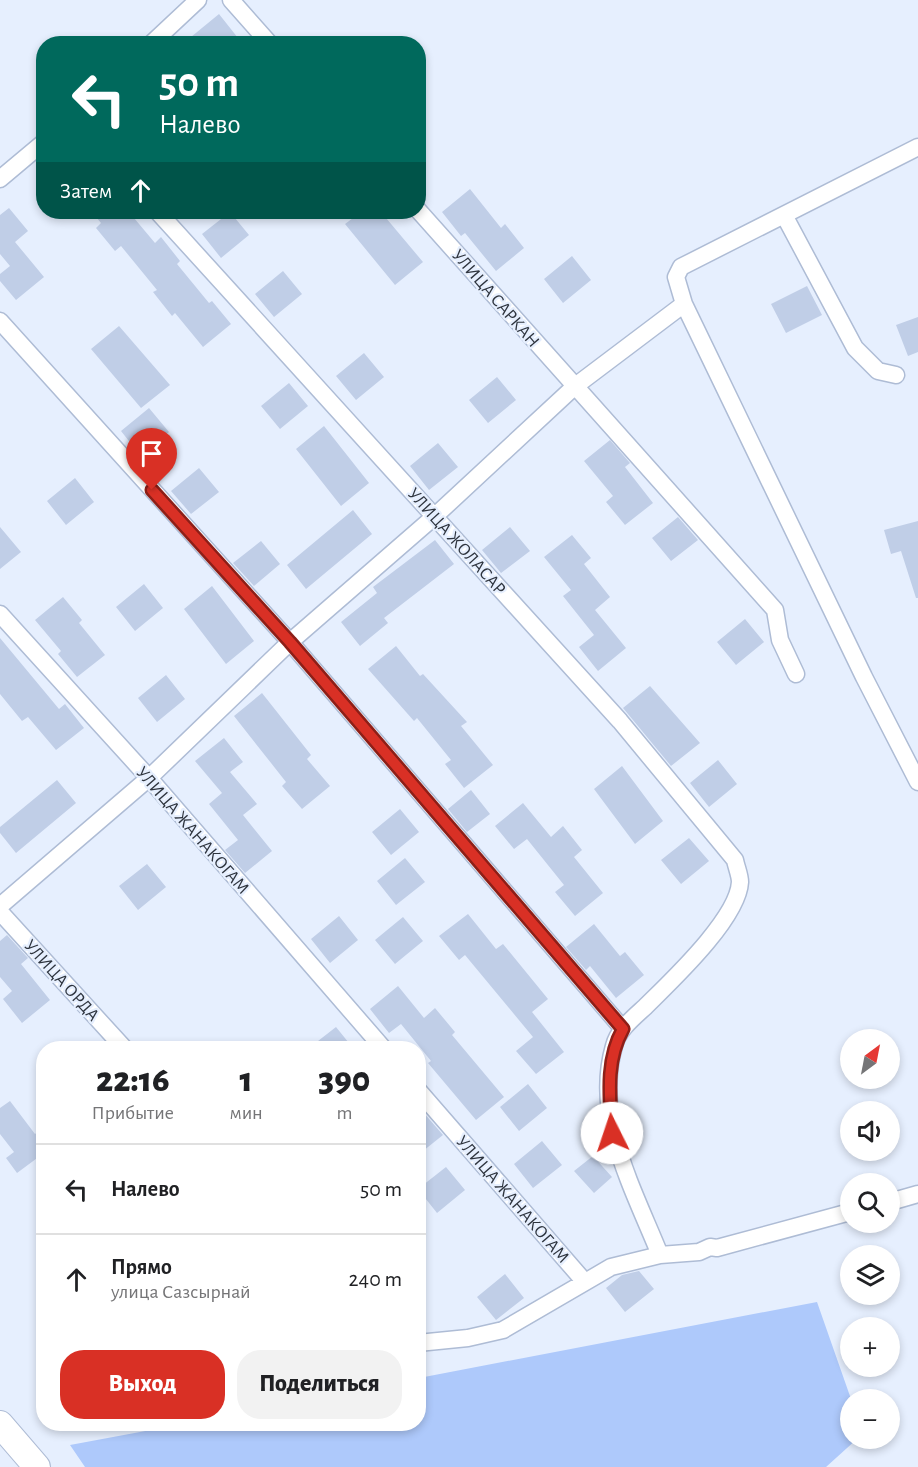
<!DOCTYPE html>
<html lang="ru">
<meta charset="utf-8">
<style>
body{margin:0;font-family:"Alegreya Sans",sans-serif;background:#f2f2f2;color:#202124;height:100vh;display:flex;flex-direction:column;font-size:22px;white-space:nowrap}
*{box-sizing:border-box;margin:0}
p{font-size:20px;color:#757577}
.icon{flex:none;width:33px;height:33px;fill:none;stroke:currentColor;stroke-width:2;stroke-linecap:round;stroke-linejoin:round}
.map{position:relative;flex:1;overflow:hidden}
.sheet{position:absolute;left:36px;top:1041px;width:390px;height:390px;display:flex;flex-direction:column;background:#fff;border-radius:24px;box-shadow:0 3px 9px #0003}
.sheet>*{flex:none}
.guide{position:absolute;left:36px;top:36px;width:390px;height:183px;border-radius:24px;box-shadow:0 3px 9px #0003;background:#00695c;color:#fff;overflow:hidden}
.needle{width:39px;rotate:32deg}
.controls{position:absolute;left:840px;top:1029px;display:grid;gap:12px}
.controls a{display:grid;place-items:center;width:60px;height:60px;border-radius:50%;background:#fff;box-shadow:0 3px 9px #0003;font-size:30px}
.pin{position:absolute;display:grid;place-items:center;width:51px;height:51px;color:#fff;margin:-62px -26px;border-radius:50% 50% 50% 0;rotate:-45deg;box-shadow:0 0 6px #0007}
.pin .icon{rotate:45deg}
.me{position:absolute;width:66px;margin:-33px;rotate:356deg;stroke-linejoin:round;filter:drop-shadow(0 0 4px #0008)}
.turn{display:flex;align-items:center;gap:21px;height:126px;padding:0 24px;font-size:27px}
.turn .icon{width:78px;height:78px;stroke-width:2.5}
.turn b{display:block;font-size:42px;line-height:51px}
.then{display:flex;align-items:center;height:57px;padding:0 24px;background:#0003;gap:12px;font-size:22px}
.eta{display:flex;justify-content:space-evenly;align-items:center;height:102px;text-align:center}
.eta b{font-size:36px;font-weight:800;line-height:42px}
.cta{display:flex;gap:12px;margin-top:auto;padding:12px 24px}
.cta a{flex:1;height:69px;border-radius:24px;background:#d93025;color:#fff;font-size:24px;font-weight:800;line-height:69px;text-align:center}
.cta a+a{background:#f2f2f2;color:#202124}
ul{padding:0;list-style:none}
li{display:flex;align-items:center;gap:18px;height:90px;padding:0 24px;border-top:2px solid #e0e0e0}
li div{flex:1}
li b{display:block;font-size:22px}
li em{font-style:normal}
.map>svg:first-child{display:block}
</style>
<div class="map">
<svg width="918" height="1467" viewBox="0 0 918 1467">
<rect width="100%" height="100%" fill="#e6effe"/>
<path fill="#aec9fb" d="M817,1302l34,97 -1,39 7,1 -31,28h-741l-15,-22 113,-21h235l1,-46z"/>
<path fill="#c0cee7" d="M219,14l19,24 -7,6h-35l-5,-7z
M470,189l31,39 4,-4 19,24 -28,23 -31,-38 -4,3 -19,-24z
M9,208l19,23 -13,11 29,35 -28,23 -16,-19v-7l10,-8 -10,-12v-39z
M92,212h37l26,31 6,-6 19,24 -3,3 32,39 3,-2 19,23 -28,23 -28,-34 -3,3 -19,-24 4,-2 -36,-44 -6,5 -19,-23 5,-5z
M230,212l19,23 -28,23 -19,-24z
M361,212h20l42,50 -28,23 -50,-61z
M572,256l19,24 -28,23 -19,-24z
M283,271l19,23 -28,23 -19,-23z
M807,286l15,29 -36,18 -15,-29z
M918,317v35l-10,4 -12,-31z
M119,326l51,59 -29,23 -50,-59z
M364,353l20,24 -28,23 -20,-24z
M497,377l19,23 -28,23 -19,-23z
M289,383l19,23 -28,23 -19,-23z
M149,408l20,24 -29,23 -19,-24z
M324,426l45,57 -28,23 -45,-57z
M610,440l20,23 -5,4 28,36 -28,22 -19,-23 7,-6 -29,-35z
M438,443l20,24 -29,23 -19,-24z
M199,468l20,24 -28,22 -20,-23z
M75,478l19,24 -28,23 -19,-24z
M353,510l19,24 -66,55 -19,-24z
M678,517l20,23 -27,21 -19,-23z
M918,521v77h-2l-15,-47 -10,3 -7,-24z
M0,527l21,25 -21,17z
M510,527l20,24 -29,22 -19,-23z
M572,535l19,23 -7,6 26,33 -15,13 31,38 -28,23 -19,-24 15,-12 -31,-39 8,-6 -27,-33z
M435,540l19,24 -70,54 4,5 -28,23 -19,-24 36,-29 -4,-6z
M261,541l19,23 -26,22 -21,-23z
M144,584l19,24 -28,23 -19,-24z
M212,586l42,55 -28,23 -42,-55z
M63,597l19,23 -3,3 26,32 -28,22 -19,-23 3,-3 -26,-31z
M745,619l19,23 -28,23 -19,-23z
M0,638l59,71 6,-5 19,24 -28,22 -28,-33 -6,4 -22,-27z
M396,646l24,30 3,-2 44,48 -6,4 32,39 -29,23 -19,-24 6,-4 -34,-42 -3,3 -46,-52z
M166,675l19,24 -28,23 -19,-24z
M650,686l50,57 -29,23 -48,-58z
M262,693l49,62 -4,4 23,27 -28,23 -20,-23 4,-4 -52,-66z
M224,738l19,24 -13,10 27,32 -14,11 29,36 -27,22 -20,-23 13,-10 -29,-36 13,-11 -27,-32z
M718,760l19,24 -28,23 -19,-24z
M622,766l41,55 -28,23 -41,-55z
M57,780l19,23 -60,50 -16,-20v-6z
M471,790l19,24 -23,18 -19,-23z
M523,803l28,34 12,-11 19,24 -8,7 29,36 -28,23 -20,-24 9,-7 -37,-46 -13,10 -19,-23z
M400,809l19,23 -28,23 -19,-23z
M689,838l20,23 -28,23 -20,-24z
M405,858l20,24 -29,23 -19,-24z
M147,864l19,23 -28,23 -19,-24z
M468,914l28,35 7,-5 45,55 -16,13 32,40 -28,22 -20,-23 17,-14 -68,-82 -6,5 -20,-24z
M339,916l19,24 -28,23 -19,-24z
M403,917l20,24 -28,23 -20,-24z
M594,924l26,32 5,-4 19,23 -28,23 -26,-32 -4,4 -20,-23z
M7,935l21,23 -7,6 29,36 -28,23 -19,-24 9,-8 -12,-14v-36z
M398,986l26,32 11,-10 20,24 -3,3 52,62 -28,23 -48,-57 3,-2 -30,-37 -12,9 -19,-24z
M336,1027l17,21h-44z
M528,1084l19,24 -28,23 -19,-24z
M10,1101l25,33 9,-7v26l-27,20 -11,-15 8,-6 -14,-18v-26z
M423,1112l20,23 -25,20v-39z
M542,1141l20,24 -29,23 -19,-24z
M593,1156l19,21 -18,16 -20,-22z
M446,1167l19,23 -28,23 -19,-24z
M639,1271l15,18 -29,23 -19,-24 16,-13z
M505,1274l19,24 -28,22 -19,-23z"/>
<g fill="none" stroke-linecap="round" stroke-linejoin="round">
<g stroke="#aebcd5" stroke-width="19">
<path id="minor" d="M231,0l39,44
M151,44l47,-44
M0,179l44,-37
M418,210l357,400 5,30 16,34
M158,212l462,509 115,139c1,6 5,15 5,22 -2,37 -70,100 -95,125 -12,11 -27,23 -31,39 -21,72 20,144 46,209
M784,215l71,133 23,23 18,4
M684,304l-8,-27 5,-10 237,-120
M0,321l290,321 333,387
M0,614l149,164 234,270
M0,906l149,-128 141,-136 145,-126 139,-129 110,-83 180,373 54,105
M0,912l124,136
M418,1090l166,191
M890,1202l28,-8
M418,1343l50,-5 35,-8 108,-63 49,-12 39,-3 11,-5 7,1 133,-36"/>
</g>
<g stroke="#aebcd5" stroke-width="28">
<path id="highway" d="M0,1424l37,43"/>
</g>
<use href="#minor" stroke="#fff" stroke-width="16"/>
<use href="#highway" stroke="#fff" stroke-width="26"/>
</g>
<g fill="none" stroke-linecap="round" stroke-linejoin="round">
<g stroke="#8d1f18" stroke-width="15">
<path id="route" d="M152,490l138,152 333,387c-18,32 -13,69 -11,104"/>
</g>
<use href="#route" stroke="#d93025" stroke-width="10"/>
</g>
<g text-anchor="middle" stroke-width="4.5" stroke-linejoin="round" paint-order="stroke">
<g font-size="18" fill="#2e343e" stroke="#e6effe">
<text transform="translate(496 298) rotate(49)" y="6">УЛИЦА САРКАН</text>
<text transform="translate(457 541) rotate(48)" y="6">УЛИЦА ЖОЛАСАР</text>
<text transform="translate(193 830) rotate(49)" y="6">УЛИЦА ЖАНАКОГАМ</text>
<text transform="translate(62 980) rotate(48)" y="6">УЛИЦА ОРДА</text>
<text transform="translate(513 1199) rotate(49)" y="6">УЛИЦА ЖАНАКОГАМ</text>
</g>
</g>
</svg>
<div class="controls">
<a><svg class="needle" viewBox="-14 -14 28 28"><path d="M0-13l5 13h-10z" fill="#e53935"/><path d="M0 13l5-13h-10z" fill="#757577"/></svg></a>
<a><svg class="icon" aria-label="sound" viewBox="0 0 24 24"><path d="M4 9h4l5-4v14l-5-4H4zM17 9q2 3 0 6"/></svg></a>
<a><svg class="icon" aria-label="search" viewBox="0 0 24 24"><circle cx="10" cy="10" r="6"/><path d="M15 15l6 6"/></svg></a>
<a><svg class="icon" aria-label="layers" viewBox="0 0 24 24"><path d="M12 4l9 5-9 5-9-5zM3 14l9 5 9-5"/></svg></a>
<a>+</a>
<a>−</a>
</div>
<div class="pin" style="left:152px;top:490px;background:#d93025"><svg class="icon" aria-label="arrive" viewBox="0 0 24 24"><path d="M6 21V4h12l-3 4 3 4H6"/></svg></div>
<svg class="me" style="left:612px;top:1133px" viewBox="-20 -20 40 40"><circle r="19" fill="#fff"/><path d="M0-13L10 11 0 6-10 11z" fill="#d93025"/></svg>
<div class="guide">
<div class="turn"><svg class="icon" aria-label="left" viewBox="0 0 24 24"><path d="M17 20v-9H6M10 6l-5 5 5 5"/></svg><div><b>50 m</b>Налево</div></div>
<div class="then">Затем<svg class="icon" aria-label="ahead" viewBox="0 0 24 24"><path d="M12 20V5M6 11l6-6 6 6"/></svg></div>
</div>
<section class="sheet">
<div class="eta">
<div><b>22:16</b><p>Прибытие</p></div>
<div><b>1</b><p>мин</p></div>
<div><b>390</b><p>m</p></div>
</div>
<ul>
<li><svg class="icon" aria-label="left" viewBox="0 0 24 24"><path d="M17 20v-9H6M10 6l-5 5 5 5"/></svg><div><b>Налево</b></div><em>50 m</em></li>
<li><svg class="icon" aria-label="ahead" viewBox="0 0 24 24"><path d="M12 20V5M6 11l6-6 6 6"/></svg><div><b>Прямо</b><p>улица Сазсырнай</p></div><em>240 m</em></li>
</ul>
<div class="cta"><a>Выход</a><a>Поделиться</a></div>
</section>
</div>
